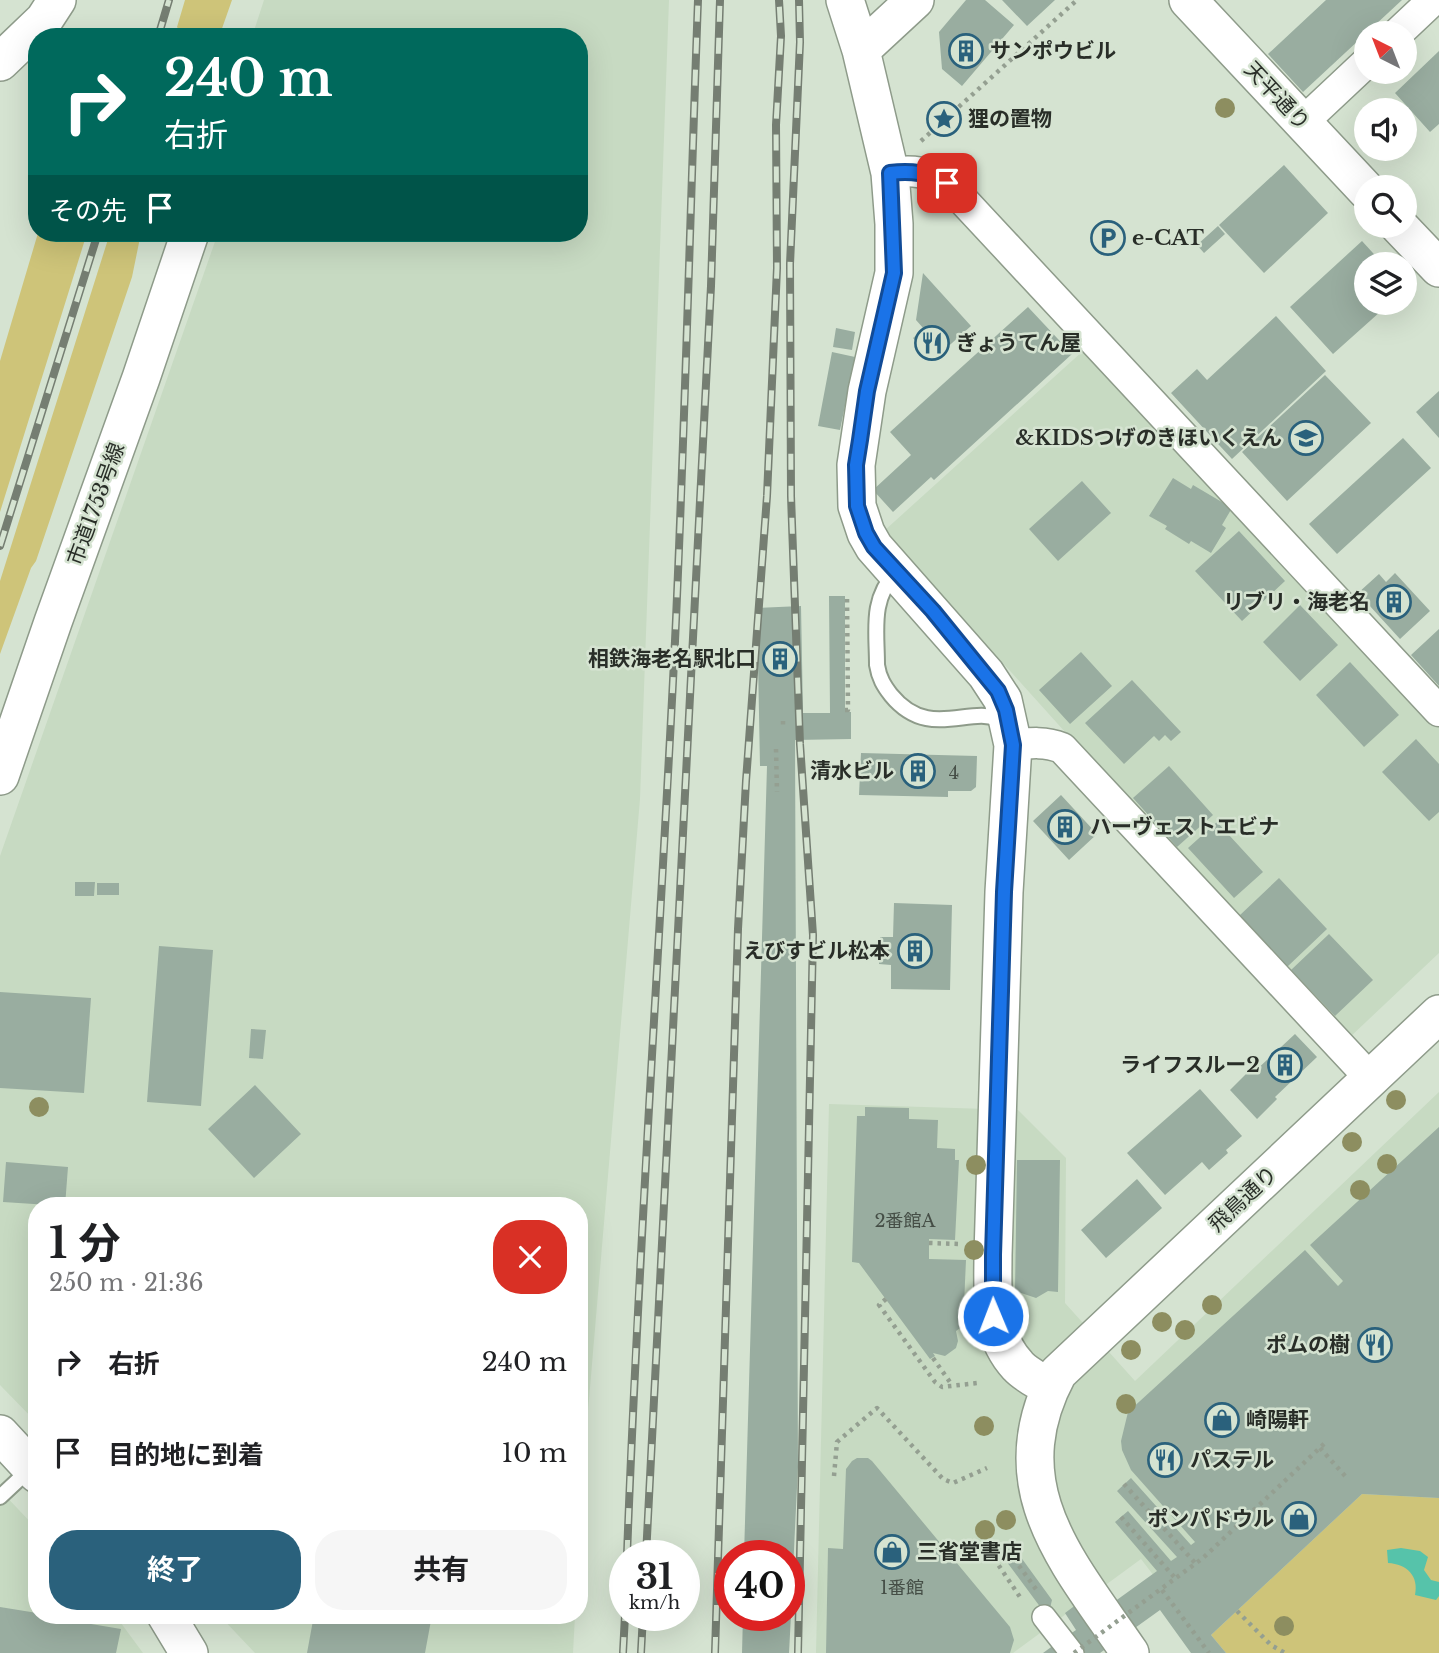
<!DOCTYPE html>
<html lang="ja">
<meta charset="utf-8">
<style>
body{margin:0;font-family:"Libre Baskerville","Noto Sans JP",serif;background:#f6f6f6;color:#202124;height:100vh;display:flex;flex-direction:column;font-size:26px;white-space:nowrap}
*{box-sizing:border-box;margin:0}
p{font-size:23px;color:#757577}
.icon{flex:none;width:38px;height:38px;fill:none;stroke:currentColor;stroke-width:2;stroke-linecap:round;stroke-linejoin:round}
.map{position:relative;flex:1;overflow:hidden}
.drawer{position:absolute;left:28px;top:1197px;width:560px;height:427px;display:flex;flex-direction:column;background:#fff;border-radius:28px;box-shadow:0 7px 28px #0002}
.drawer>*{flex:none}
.guide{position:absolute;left:28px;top:28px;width:560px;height:214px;border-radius:28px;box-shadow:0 7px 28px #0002;background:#00695c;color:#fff;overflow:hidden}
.needle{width:46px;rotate:318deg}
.controls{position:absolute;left:1354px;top:21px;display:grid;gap:14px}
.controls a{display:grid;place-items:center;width:63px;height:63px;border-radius:50%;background:#fff;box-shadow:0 7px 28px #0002;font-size:35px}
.speed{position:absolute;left:609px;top:1540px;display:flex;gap:14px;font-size:35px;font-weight:700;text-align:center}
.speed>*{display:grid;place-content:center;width:91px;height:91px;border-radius:50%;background:#fff;box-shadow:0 7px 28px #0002;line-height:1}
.speed small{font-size:18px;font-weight:400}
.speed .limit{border:10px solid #d22;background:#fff;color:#111}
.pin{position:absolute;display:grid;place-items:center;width:60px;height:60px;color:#fff;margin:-30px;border-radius:14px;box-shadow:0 4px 10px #0006}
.me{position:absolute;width:77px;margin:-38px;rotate:359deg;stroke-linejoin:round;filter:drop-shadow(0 0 5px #0008)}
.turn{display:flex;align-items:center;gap:24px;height:147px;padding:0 21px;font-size:32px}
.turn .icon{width:91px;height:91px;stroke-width:2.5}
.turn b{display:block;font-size:49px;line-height:60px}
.then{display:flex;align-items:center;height:66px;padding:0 21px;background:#0003;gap:14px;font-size:26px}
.round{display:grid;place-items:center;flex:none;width:74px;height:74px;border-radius:28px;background:#f6f6f6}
.headline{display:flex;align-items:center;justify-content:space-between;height:119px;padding:0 21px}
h1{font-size:42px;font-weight:700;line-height:52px}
.cta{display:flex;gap:14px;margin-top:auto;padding:14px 21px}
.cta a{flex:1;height:80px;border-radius:28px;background:#2a617c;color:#fff;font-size:28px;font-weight:700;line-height:80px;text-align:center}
.cta a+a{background:#f6f6f6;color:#202124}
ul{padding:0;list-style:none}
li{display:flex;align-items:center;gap:21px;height:91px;padding:0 21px}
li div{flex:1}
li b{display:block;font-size:26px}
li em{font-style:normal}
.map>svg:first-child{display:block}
</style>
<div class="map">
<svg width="1439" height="1653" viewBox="0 0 1439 1653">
<rect width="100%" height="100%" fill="#d5e3d1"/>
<path fill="#c7dac2" d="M264,0h405l-29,799 -61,718v-311h-542v217l-37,-38v-529l218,-623h361v-196h-327z
M1084,350l93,102 262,276v225l-90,85 -274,-295 -191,-212z
M1439,1092v561h-226l-72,-94 -128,94h-197l13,-549 189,6 48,48 -1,145 70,78z
M0,1490l37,39v86h78l28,38h-143z
M219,1615h356l-2,38h-318z"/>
<path fill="#cec479" d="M185,0h47l-13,37h-34l-8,-10z
M38,233h49l-87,279v-151z
M110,233h31l-9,44 -96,284 -5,7 -31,86v-73z
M1362,1494l77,4v155h-213l-15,-18z"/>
<path fill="#56c3aa" d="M1401,1548l19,3 8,6 -4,13 7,10 8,2v14l-3,4 -21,-5c4,-19 -8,-31 -27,-32l-1,-13z"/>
<path fill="#99ada0" d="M966,0h19l29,25 -52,61 -20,-17 -3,-37z
M1002,0h53l-28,26z
M1326,0h76l-99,92 -35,-38z
M1439,51v73l-9,8 -35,-39z
M1284,165l44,48 -64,60 -45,-48z
M1218,226l7,8 -21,19 -7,-8z
M1362,241l21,23h-16v39h23l-57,51 -43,-47z
M923,273l48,53 -38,34 -20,-22 11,-9 -8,-9z
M1028,307l44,47 -138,126 -3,-3 -38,35 -20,-22 38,-35 -21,-23z
M1276,316l50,55 -94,88 -61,-66 26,-24 10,11z
M836,328l19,4 -3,18 -19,-3z
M832,352l23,5 -15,73 -22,-4z
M1325,375l46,48 -84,78 -45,-49z
M1439,391v47l-23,-26z
M1403,438l28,30 -94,86 -28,-30z
M1173,478l18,11 2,-4 39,23 -10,17 4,3 -15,25 -20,-12 -2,3 -24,-15 2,-3 -18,-10z
M1082,481l29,32 -53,48 -29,-32z
M1239,531l46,50 -43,40 -47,-50z
M1395,573l35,38 -30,28 -42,-46 21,-19 7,8z
M829,596h16v116h6v27l-56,1 3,727 -7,144h-2v-55h-45l23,-790h-7l-3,-158 44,-2 2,107h27z
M1300,605l38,40 -38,36 -37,-39z
M1439,629v57l-28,-31z
M1081,652l31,34 -42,38 -31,-34z
M1350,662l49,53 -35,32 -48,-52z
M1132,680l49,52 -10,9 -6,-6 -6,6 -5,-5 -30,28 -39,-41z
M1416,739l23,25v48l-10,9 -47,-49z
M861,753l116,3 -1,31 -5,4h-23v6l-89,-2z
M1169,766l44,49 -36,32 -44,-49z
M1061,795l36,39 -28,26 -36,-39z
M1217,822l46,50 -29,26 -46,-50z
M1279,878l48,51 -40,38 -48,-51z
M75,882h20l-1,14h-19z
M97,883h22v12h-22z
M894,903l58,2 -2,85 -59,-1v-24l-12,-1 1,-27h13z
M1329,934l44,46 -38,36 -44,-46z
M159,946l54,4 -12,156 -54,-4z
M0,992l91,6 -7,95 -84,-5z
M251,1029l15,1 -3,29 -14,-1z
M1295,1034l22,23 -42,40 2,2 -20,20 -27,-29 20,-20 3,3z
M255,1085l46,49 -47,44 -46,-49z
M1200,1089l42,47 -16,14 2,3 -19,17 -7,-8 -37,33 -38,-42z
M865,1107l44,1v11l29,1 -1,28 18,1v11h4l-4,80 -26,-1v20l37,1 -3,66 -7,5 2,10 -2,7 -11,8 -12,-3 2,3 -5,3 -71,-96 -7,-1 5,-146h8z
M1439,1127v371l-77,-4 -151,141 15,18h-35l-31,-43 -60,43h-57l11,-8 -13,-37 -43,-58 11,-9 43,59 -3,12 18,24 9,-6 -11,-17 12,-9 12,16 68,-49 -42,-49 13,-11 43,50 6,-4 -60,-66 14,-13 60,67 4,-3 -64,-72 -9,-20 -1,-9 7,-29 177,-162 33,36 5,-5 -33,-36z
M1017,1160h43l-2,132 -10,-1 -12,7 -21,-7z
M6,1162l62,5 -3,39 -62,-4z
M1137,1179l25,29 -56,50 -25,-28z
M857,1458h11l4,3 138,166 4,13 -4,13h-184l2,-105 15,1 3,-80 6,-8z
M0,1607l37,6v2l84,14 -5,24h-116z
M314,1615h118l-7,38h-118z
M743,1615h48l-2,38h-47z"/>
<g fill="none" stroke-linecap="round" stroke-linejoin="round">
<g stroke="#8e9b8a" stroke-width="18">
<path id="service" d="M896,572c-26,28 -19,58 -19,93 2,13 7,21 14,30 40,49 84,5 113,28
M0,1497l30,-28"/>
</g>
<g stroke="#8e9b8a" stroke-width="26">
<path id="pedestrian" d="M1044,1617l28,36"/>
</g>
<g stroke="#8e9b8a" stroke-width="33">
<path id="minor" d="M1398,33l35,-33
M1302,123l65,-61
M890,173c24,-4 35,-1 57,10l492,528
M1013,745c17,-2 32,-4 49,3l308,330"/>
</g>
<g stroke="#8e9b8a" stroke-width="40">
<path id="tertiary" d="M845,0l16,50 29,123 4,51v49l-27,118 -11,74 1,41 9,27 8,14 112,127 17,26 10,45 -9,147 -11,363c0,41 -4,80 25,111 8,9 22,15 32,22
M1188,0l179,191
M861,50l54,-50
M0,62l44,-42 13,-20
M1399,226l40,42
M0,776l53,-154 88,-244 49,-145
M0,1434l37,40
M166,1615l23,38
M1130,1653c-61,-90 -133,-166 -72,-280l381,-359"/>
</g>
<path stroke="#949f91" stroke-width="4.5" stroke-dasharray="3.5 5" stroke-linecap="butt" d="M921,141l156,-141
M845,710h3l-1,-114
M783,721v7
M776,749l1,43
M929,1243l30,1
M886,1299l-7,6 56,77 7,5 35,-4
M933,1358l19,27
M1320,1448l26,29
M834,1476l3,-34 40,-34 66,71 10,4 34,-15
M1124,1484l72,80
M1121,1517l55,62
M995,1543l-4,11 31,46
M1004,1545l34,47
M1237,1611l34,34 14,8"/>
<use href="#service" stroke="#fff" stroke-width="14"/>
<use href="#pedestrian" stroke="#fff" stroke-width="23"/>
<use href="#minor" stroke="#fff" stroke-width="30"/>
<use href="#tertiary" stroke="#fff" stroke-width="37"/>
<g stroke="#757e72" stroke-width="8">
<path id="rail" d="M158,37l11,-37
M0,546l98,-313
M627,1556c11,-305 33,-610 48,-915 10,-213 15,-427 23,-641
M646,1556l65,-1270 9,-286
M623,1653l2,-38
M641,1653l2,-38
M715,1653l23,-724 8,-148 21,-285 10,-228 -1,-143 5,-89 -2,-36
M798,1653l15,-718 -13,-191 -9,-248 -1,-232 10,-222 -1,-42"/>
</g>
<use href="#rail" stroke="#d5e3d1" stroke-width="5" stroke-dasharray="16" stroke-linecap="butt"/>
<path stroke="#949f91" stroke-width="4.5" stroke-dasharray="3.5 5" stroke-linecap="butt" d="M1162,1590l47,63
M1074,1653l129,-95 122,-115"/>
</g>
<g fill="#8d8e60">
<circle cx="1225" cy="108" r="10"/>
<circle cx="1396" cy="1100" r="10"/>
<circle cx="39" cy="1107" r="10"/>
<circle cx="1352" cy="1142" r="10"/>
<circle cx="1387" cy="1164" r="10"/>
<circle cx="976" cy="1165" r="10"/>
<circle cx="1360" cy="1190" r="10"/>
<circle cx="974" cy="1250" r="10"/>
<circle cx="1212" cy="1305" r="10"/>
<circle cx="1162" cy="1322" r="10"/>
<circle cx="1185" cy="1330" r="10"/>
<circle cx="1131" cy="1350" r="10"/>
<circle cx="1126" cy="1404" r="10"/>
<circle cx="984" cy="1426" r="10"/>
<circle cx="1006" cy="1520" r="10"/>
<circle cx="985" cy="1530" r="10"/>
<circle cx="1284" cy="1626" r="10"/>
</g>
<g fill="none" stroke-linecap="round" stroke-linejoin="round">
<g stroke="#114b97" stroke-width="18">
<path id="route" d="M947,183c-20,-10 -35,-13 -57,-10l4,100 -27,118 -7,49 -4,25 1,41 9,27 8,14 59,64 65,80 8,19 7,35 -9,147 -11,363v61"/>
</g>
<use href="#route" stroke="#1a73e8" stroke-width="12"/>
</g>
<defs>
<g id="building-ring" transform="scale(1.75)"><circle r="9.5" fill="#d5e3d1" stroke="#2a617c" stroke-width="1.5"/><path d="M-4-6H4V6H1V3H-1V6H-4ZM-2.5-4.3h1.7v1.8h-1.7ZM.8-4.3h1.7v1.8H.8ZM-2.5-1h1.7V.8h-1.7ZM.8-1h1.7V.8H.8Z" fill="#2a617c"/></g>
<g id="sight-ring" transform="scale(1.75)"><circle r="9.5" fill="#d5e3d1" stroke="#2a617c" stroke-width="1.5"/><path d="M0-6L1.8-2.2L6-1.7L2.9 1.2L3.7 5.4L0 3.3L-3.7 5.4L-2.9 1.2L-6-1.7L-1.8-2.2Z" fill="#2a617c"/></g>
<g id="parking-ring" transform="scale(1.75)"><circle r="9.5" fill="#d5e3d1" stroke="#2a617c" stroke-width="1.5"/><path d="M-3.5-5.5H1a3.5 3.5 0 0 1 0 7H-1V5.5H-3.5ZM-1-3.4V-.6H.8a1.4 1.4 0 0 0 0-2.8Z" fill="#2a617c"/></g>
<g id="restaurant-ring" transform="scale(1.75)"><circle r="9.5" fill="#d5e3d1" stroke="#2a617c" stroke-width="1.5"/><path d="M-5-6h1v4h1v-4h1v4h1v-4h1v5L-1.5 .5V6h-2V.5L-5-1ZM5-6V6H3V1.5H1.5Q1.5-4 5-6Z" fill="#2a617c"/></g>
<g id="school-ring" transform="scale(1.75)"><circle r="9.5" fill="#d5e3d1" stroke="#2a617c" stroke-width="1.5"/><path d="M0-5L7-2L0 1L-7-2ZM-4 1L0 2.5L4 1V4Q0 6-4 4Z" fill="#2a617c"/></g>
<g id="shop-ring" transform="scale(1.75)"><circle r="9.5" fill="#d5e3d1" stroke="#2a617c" stroke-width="1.5"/><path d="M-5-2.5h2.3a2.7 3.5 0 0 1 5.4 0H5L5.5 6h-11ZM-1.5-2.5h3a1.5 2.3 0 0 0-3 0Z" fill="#2a617c"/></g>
</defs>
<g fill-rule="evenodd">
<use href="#building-ring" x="966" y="51"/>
<use href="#sight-ring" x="944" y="119"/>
<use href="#parking-ring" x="1108" y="238"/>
<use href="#restaurant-ring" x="932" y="343"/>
<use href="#school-ring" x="1306" y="438"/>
<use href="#building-ring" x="1394" y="602"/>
<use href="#building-ring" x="780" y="659"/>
<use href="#building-ring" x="918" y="771"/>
<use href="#building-ring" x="1065" y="827"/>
<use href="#building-ring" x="915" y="951"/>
<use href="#building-ring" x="1285" y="1065"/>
<use href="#restaurant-ring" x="1375" y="1345"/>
<use href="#shop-ring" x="1222" y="1420"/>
<use href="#restaurant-ring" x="1165" y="1460"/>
<use href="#shop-ring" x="1299" y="1519"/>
<use href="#shop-ring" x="892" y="1552"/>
</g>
<g text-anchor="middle" stroke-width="5" stroke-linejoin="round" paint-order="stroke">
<g font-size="18" fill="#454e46">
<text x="954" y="779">4</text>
<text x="905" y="1227">2番館A</text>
<text x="902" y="1594">1番館</text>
</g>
<g font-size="21" font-weight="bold" fill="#292e28" stroke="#d5e3d1" text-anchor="start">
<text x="990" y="58">サンポウビル</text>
<text x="968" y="126">狸の置物</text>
<text x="1132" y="245">e-CAT</text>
<text x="956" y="350">ぎょうてん屋</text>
<text x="1282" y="445" text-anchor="end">&amp;KIDSつげのきほいくえん</text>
<text x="1370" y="609" text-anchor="end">リブリ・海老名</text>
<text x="756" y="666" text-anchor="end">相鉄海老名駅北口</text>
<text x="894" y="778" text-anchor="end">清水ビル</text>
<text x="1090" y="834">ハーヴェストエビナ</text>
<text x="890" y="958" text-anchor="end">えびすビル松本</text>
<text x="1260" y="1072" text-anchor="end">ライフスルー2</text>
<text x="1350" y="1352" text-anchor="end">ポムの樹</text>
<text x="1246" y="1427">崎陽軒</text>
<text x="1190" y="1467">パステル</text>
<text x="1274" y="1526" text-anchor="end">ポンパドウル</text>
<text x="917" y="1559">三省堂書店</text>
</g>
<g font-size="21" fill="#292e28" stroke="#d5e3d1">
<text transform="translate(1277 96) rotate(47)" y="7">天平通り</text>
<text transform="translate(96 504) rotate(-70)" y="7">市道1753号線</text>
<text transform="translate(1243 1199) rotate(-43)" y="7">飛鳥通り</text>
</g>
</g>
</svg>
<div class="controls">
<a><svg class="needle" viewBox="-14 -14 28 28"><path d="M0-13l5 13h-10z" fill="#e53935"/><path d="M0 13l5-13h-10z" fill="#757577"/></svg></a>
<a><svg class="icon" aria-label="sound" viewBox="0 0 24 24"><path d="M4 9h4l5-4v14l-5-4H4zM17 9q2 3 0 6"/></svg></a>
<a><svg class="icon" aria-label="search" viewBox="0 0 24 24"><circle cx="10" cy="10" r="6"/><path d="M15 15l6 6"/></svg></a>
<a><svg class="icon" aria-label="layers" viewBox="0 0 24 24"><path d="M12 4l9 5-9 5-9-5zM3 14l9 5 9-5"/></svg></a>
</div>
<div class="speed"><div>31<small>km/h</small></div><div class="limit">40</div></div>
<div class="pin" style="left:947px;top:183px;background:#d93025"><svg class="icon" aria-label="arrive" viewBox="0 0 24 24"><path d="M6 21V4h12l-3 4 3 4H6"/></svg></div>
<svg class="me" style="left:993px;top:1316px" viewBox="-20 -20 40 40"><circle r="17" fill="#1a73e8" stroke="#fff" stroke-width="3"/><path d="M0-11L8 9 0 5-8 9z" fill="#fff"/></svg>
<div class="guide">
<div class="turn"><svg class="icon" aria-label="right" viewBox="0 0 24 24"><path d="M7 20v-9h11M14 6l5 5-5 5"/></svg><div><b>240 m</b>右折</div></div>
<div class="then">その先<svg class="icon" aria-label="arrive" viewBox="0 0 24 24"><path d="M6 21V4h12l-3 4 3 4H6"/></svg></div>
</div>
<section class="drawer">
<div class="headline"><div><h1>1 分</h1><p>250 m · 21:36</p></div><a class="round" style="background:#d93025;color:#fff"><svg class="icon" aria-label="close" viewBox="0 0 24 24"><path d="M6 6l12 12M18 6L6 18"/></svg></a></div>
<ul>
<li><svg class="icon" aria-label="right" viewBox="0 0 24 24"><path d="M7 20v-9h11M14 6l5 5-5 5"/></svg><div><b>右折</b></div><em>240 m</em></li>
<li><svg class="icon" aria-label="arrive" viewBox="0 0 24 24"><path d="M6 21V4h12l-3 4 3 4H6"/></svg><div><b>目的地に到着</b></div><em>10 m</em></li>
</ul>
<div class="cta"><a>終了</a><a>共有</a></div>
</section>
</div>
